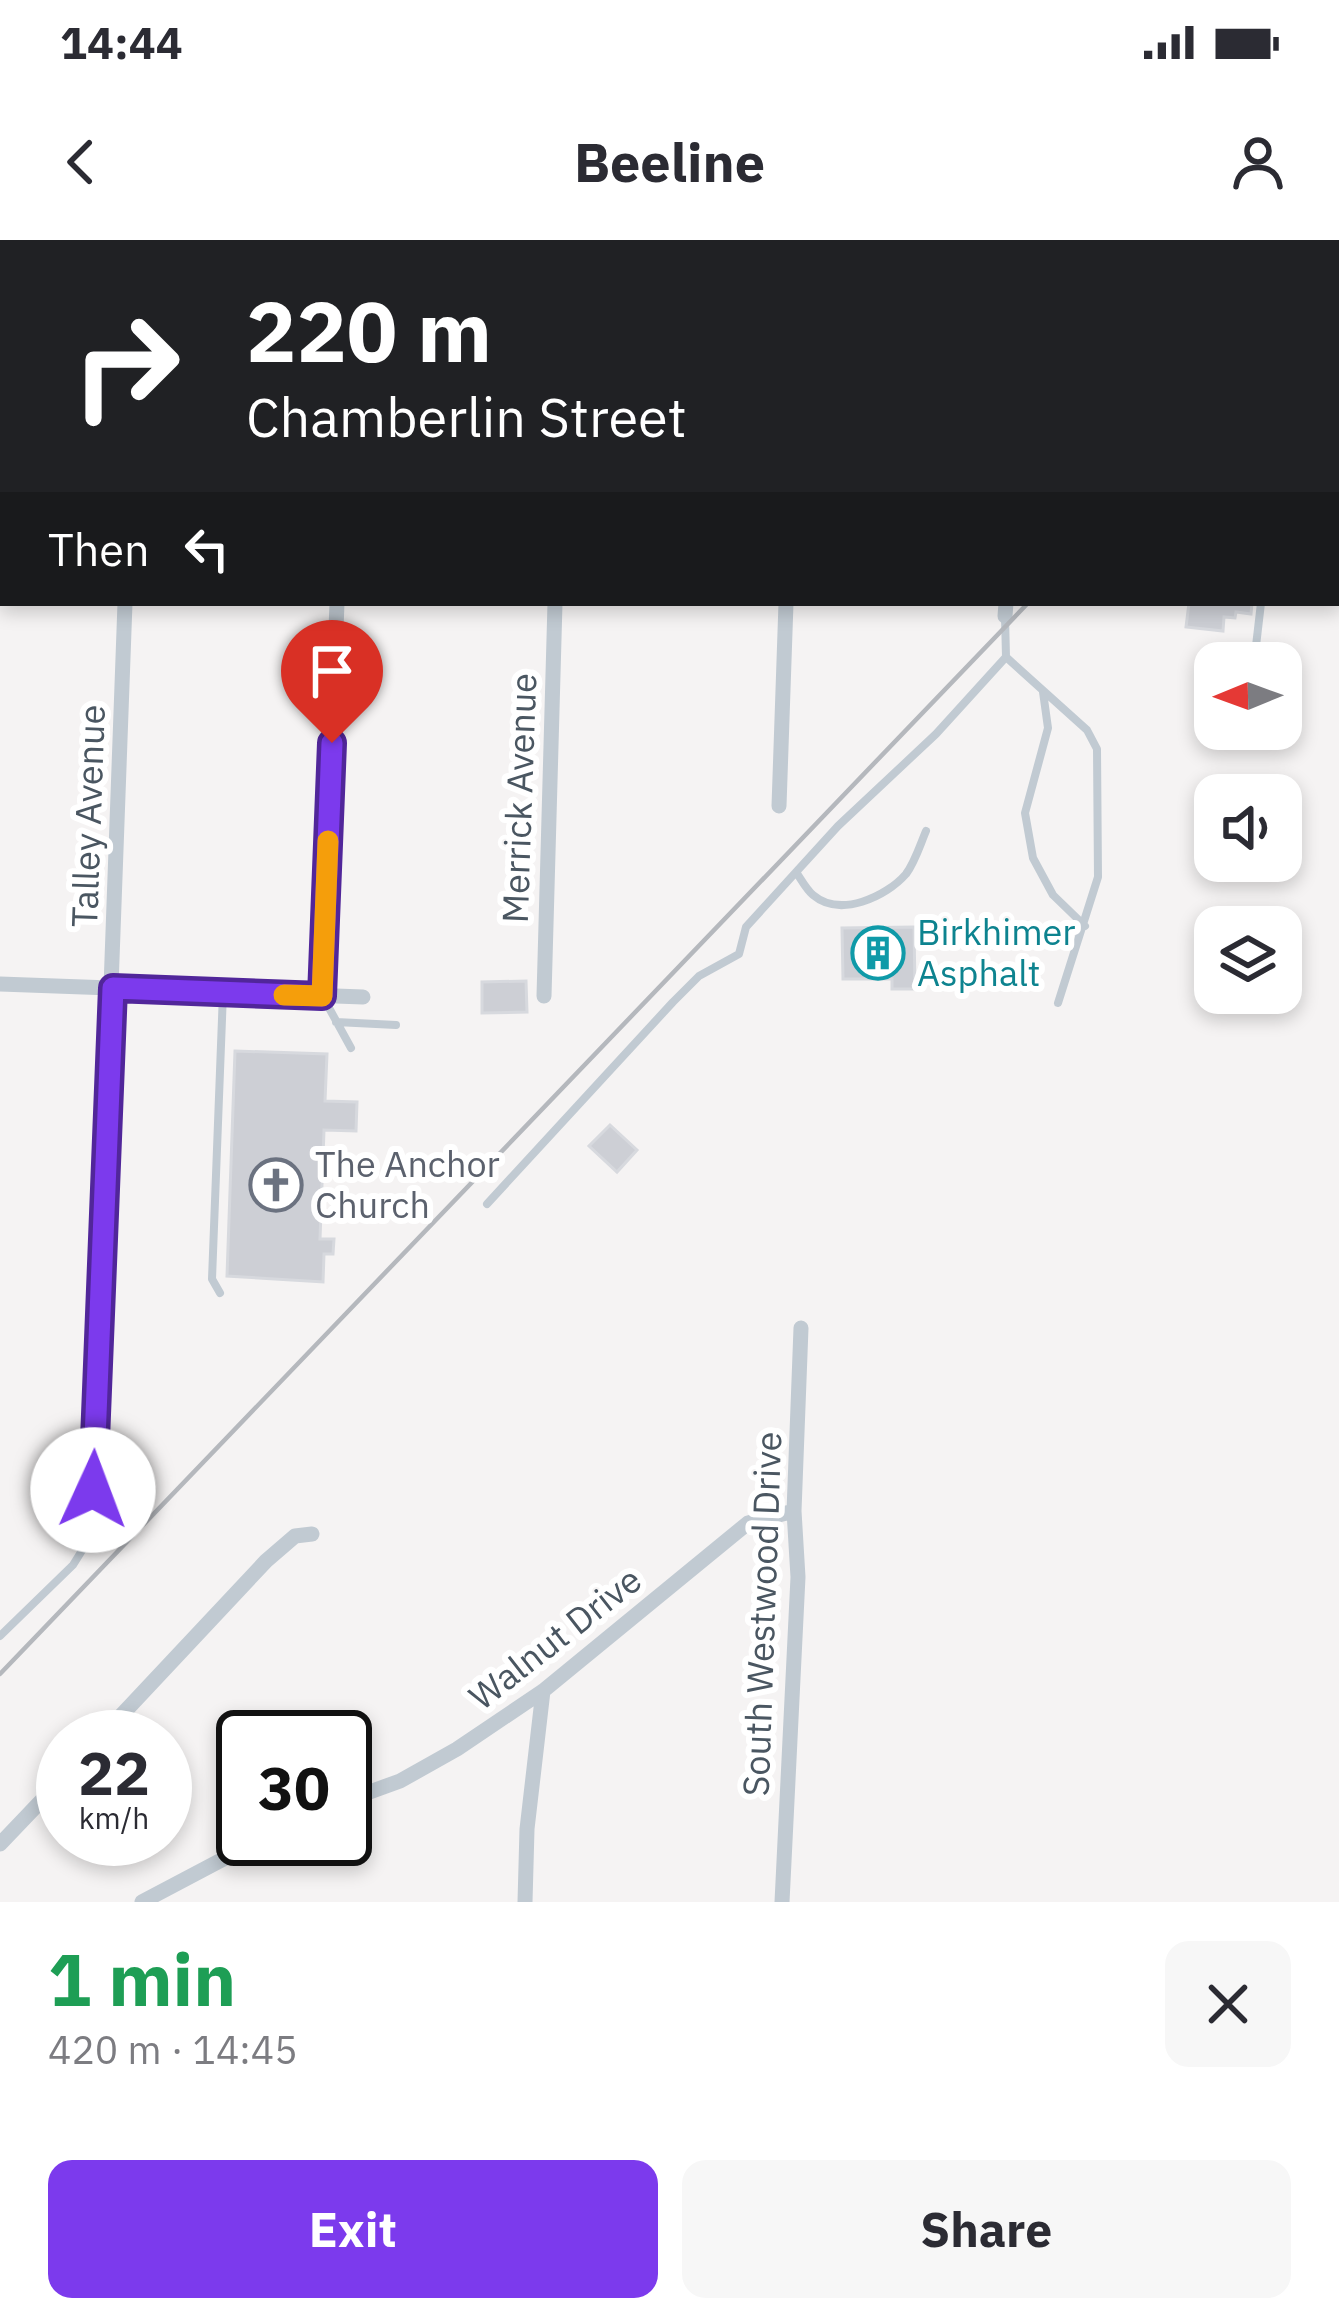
<!DOCTYPE html>
<meta charset="utf-8">
<style>
body{margin:0;font-family:"IBM Plex Sans",sans-serif;background:#f7f7f7;color:#2b2b33;height:100vh;display:flex;flex-direction:column;font-size:45px;white-space:nowrap}
*{box-sizing:border-box;margin:0}
p{font-size:39px;color:#7c7c81}
.icon{flex:none;width:66px;height:66px;fill:none;stroke:currentColor;stroke-width:2;stroke-linecap:round;stroke-linejoin:round}
.map{position:relative;height:1662px;overflow:hidden}
.panel{display:flex;flex-direction:column;background:#fff;flex:1}
.panel>*{flex:none}
.guide{position:absolute;left:0px;top:0px;width:1341px;height:366px;box-shadow:0 6px 18px #0003;background:#202124;color:#fff;overflow:hidden}
.needle{width:78px;rotate:269deg}
.controls{position:absolute;left:1194px;top:402px;display:grid;gap:24px}
.controls a{display:grid;place-items:center;width:108px;height:108px;border-radius:24px;background:#fff;box-shadow:0 6px 18px #0003;font-size:60px}
.speed{position:absolute;left:36px;top:1470px;display:flex;gap:24px;font-size:60px;font-weight:700;text-align:center}
.speed>*{display:grid;place-content:center;width:156px;height:156px;border-radius:50%;background:#fff;box-shadow:0 6px 18px #0003;line-height:1}
.speed small{font-size:30px;font-weight:400}
.speed .limit{border:6px solid #111;border-radius:18px;background:#fff;color:#111}
.pin{position:absolute;display:grid;place-items:center;width:102px;height:102px;color:#fff;margin:-123px -51px;border-radius:50% 50% 50% 0;rotate:-45deg;box-shadow:0 0 12px #0007}
.pin .icon{rotate:45deg}
.me{position:absolute;width:132px;margin:-66px;rotate:2deg;stroke-linejoin:round;filter:drop-shadow(0 0 9px #0008)}
.turn{display:flex;align-items:center;gap:42px;height:252px;padding:0 48px;font-size:54px}
.turn .icon{width:156px;height:156px;stroke-width:2.5}
.turn b{display:block;font-size:84px;line-height:102px}
.then{display:flex;align-items:center;height:114px;padding:0 48px;background:#0003;gap:24px;font-size:45px}
.round{display:grid;place-items:center;flex:none;width:126px;height:126px;border-radius:24px;background:#f7f7f7}
.head{display:flex;align-items:center;justify-content:space-between;height:204px;padding:0 48px}
h1{font-size:72px;font-weight:700;line-height:90px;color:#1e9e55}
.button{display:flex;gap:24px;margin-top:auto;padding:24px 48px}
.button a{flex:1;height:138px;border-radius:24px;background:#7c3aed;color:#fff;font-size:48px;font-weight:700;line-height:138px;text-align:center}
.button a+a{background:#f7f7f7;color:#2b2b33}
.status{display:flex;justify-content:space-between;align-items:center;height:84px;padding:0 60px;background:#fff;direction:ltr}
.status svg{height:33px;fill:currentColor}
header{display:flex;justify-content:space-between;align-items:center;height:156px;padding:0 48px;background:#fff;font-size:54px;font-weight:700}
.map>svg:first-child{display:block}
</style>
<div class="status"><b>14:44</b><svg viewBox="0 0 49 12"><path d="M0 12V9h3v3zM5 12V6h3v6zM10 12V3h3v9zM15 12V0h3v12zM26 1h20v11H26zM47 4h2v5h-2z"/></svg></div>
<header><svg class="icon" aria-label="back" viewBox="0 0 24 24"><path d="M15 5l-7 7 7 7"/></svg>Beeline<svg class="icon" aria-label="person" viewBox="0 0 24 24"><circle cx="12" cy="8" r="4"/><path d="M4 21q1-7 8-7t8 7"/></svg></header>
<div class="map">
<svg width="1339" height="1662" viewBox="0 0 1339 1662">
<rect width="100%" height="100%" fill="#f5f3f3"/>
<path fill="#cdcfd5" stroke="#d7d9de" stroke-width="3" d="M1189,363h63l-1,11 -15,-2 -1,6 -11,-1 -1,14 -37,-4z
M914,687l1,62h-23v-10h-49l-1,-51z
M526,741l1,31 -45,1v-31z
M235,811l92,3 -2,47 32,1 -1,29 -32,-1 -4,109h14l-1,15h-9l-1,28 -96,-6z
M610,885l27,25 -20,22 -28,-26z"/>
<g fill="none" stroke-linecap="round" stroke-linejoin="round">
<path stroke="#c1cad2" stroke-width="8" d="M265,3v-3
M457,3v-3
M685,3v-3
M915,3v-3
M1162,3v-3
M1338,188l1,2
M1338,274l1,-1
M1006,417l81,73 10,19 1,128 -40,126
M1254,423l7,-60
M1043,452l5,36 -23,85 8,45 20,37 32,31
M796,632c5,7 10,17 17,23 27,23 73,2 93,-21 9,-12 14,-29 20,-43
M323,757l28,51
M336,782l60,3
M487,964l186,-202 26,-26 40,-22 7,-27 92,-101 98,-92 70,-77 -1,-41
M220,1053l-8,-14 11,-286
M0,1396l73,-71 18,-29"/>
<path stroke="#c1cad2" stroke-width="15" d="M361,3v-3
M573,3v-3
M798,3v-3
M1033,3v-3
M1005,376l1,-13
M779,566l7,-203
M0,744l363,13
M322,756l15,-393
M544,756l11,-393
M91,1295l34,-932
M101,1497l165,-176 29,-25 17,-2
M345,1561l55,-20 57,-32 86,-58 205,-168 46,-12
M0,1604l63,-66
M142,1662l119,-63
M525,1662l2,-73 16,-138
M782,1662l16,-325 -4,-66 7,-183"/>
<path stroke="#c1cbd6" stroke-width="21" d="M1338,113l1,-1
M0,115l3,1"/>
<path stroke="#b5b8bd" stroke-width="4.5" d="M1338,41l1,-1
M0,1434l1028,-1071"/>
</g>
<g fill="none" stroke-linecap="round" stroke-linejoin="round">
<g stroke="#51269a" stroke-width="30">
<path id="route" d="M93,1250l20,-502 209,8 10,-253"/>
</g>
<use href="#route" stroke="#7c3aed" stroke-width="21"/>
<path stroke="#f59e0b" stroke-width="21" d="M284,755l38,1 6,-155"/>
</g>
<defs>
<g id="building-ring" transform="scale(2.7)"><circle r="9.5" fill="#fff" stroke="#0f9aa8" stroke-width="1.5"/><path d="M-4-6H4V6H1V3H-1V6H-4ZM-2.5-4.3h1.7v1.8h-1.7ZM.8-4.3h1.7v1.8H.8ZM-2.5-1h1.7V.8h-1.7ZM.8-1h1.7V.8H.8Z" fill="#0f9aa8"/></g>
<g id="church-ring" transform="scale(2.7)"><circle r="9.5" fill="#fff" stroke="#6b7280" stroke-width="1.5"/><path d="M-1.2-6h2.4v3.5h3.3v2.4h-3.3V6h-2.4V-.1h-3.3v-2.4h3.3Z" fill="#6b7280"/></g>
</defs>
<g fill-rule="evenodd">
<use href="#building-ring" x="878" y="713"/>
<use href="#church-ring" x="276" y="945"/>
</g>
<g text-anchor="middle" stroke-width="12" stroke-linejoin="round" paint-order="stroke">
<g font-size="36" fill="#4a5661" stroke="#fff">
<text transform="translate(519 558) rotate(-88)" y="13">Merrick Avenue</text>
<text transform="translate(88 576) rotate(-88)" y="13">Talley Avenue</text>
<text transform="translate(762 1374) rotate(-88)" y="13">South Westwood Drive</text>
<text transform="translate(555 1398) rotate(-38)" y="13">Walnut Drive</text>
</g>
<g font-size="36" fill="#0d838f" stroke="#fff" text-anchor="start">
<text x="917" y="705">Birkhimer<tspan x="917" dy="41">Asphalt</tspan></text>
</g>
<g font-size="36" fill="#5b616d" stroke="#fff" text-anchor="start">
<text x="315" y="937">The Anchor<tspan x="315" dy="41">Church</tspan></text>
</g>
</g>
</svg>
<div class="controls">
<a><svg class="needle" viewBox="-14 -14 28 28"><path d="M0-13l5 13h-10z" fill="#e53935"/><path d="M0 13l5-13h-10z" fill="#7c7c81"/></svg></a>
<a><svg class="icon" aria-label="sound" viewBox="0 0 24 24"><path d="M4 9h4l5-4v14l-5-4H4zM17 9q2 3 0 6"/></svg></a>
<a><svg class="icon" aria-label="layers" viewBox="0 0 24 24"><path d="M12 4l9 5-9 5-9-5zM3 14l9 5 9-5"/></svg></a>
</div>
<div class="speed"><div>22<small>km/h</small></div><div class="limit">30</div></div>
<div class="pin" style="left:332px;top:503px;background:#d93025"><svg class="icon" aria-label="arrive" viewBox="0 0 24 24"><path d="M6 21V4h12l-3 4 3 4H6"/></svg></div>
<svg class="me" style="left:93px;top:1250px" viewBox="-20 -20 40 40"><circle r="19" fill="#fff"/><path d="M0-13L10 11 0 6-10 11z" fill="#7c3aed"/></svg>
<div class="guide">
<div class="turn"><svg class="icon" aria-label="right" viewBox="0 0 24 24"><path d="M7 20v-9h11M14 6l5 5-5 5"/></svg><div><b>220 m</b>Chamberlin Street</div></div>
<div class="then">Then<svg class="icon" aria-label="left" viewBox="0 0 24 24"><path d="M17 20v-9H6M10 6l-5 5 5 5"/></svg></div>
</div>
</div>
<section class="panel">
<div class="head"><div><h1>1 min</h1><p>420 m · 14:45</p></div><a class="round"><svg class="icon" aria-label="close" viewBox="0 0 24 24"><path d="M6 6l12 12M18 6L6 18"/></svg></a></div>
<div class="button"><a>Exit</a><a>Share</a></div>
</section>
